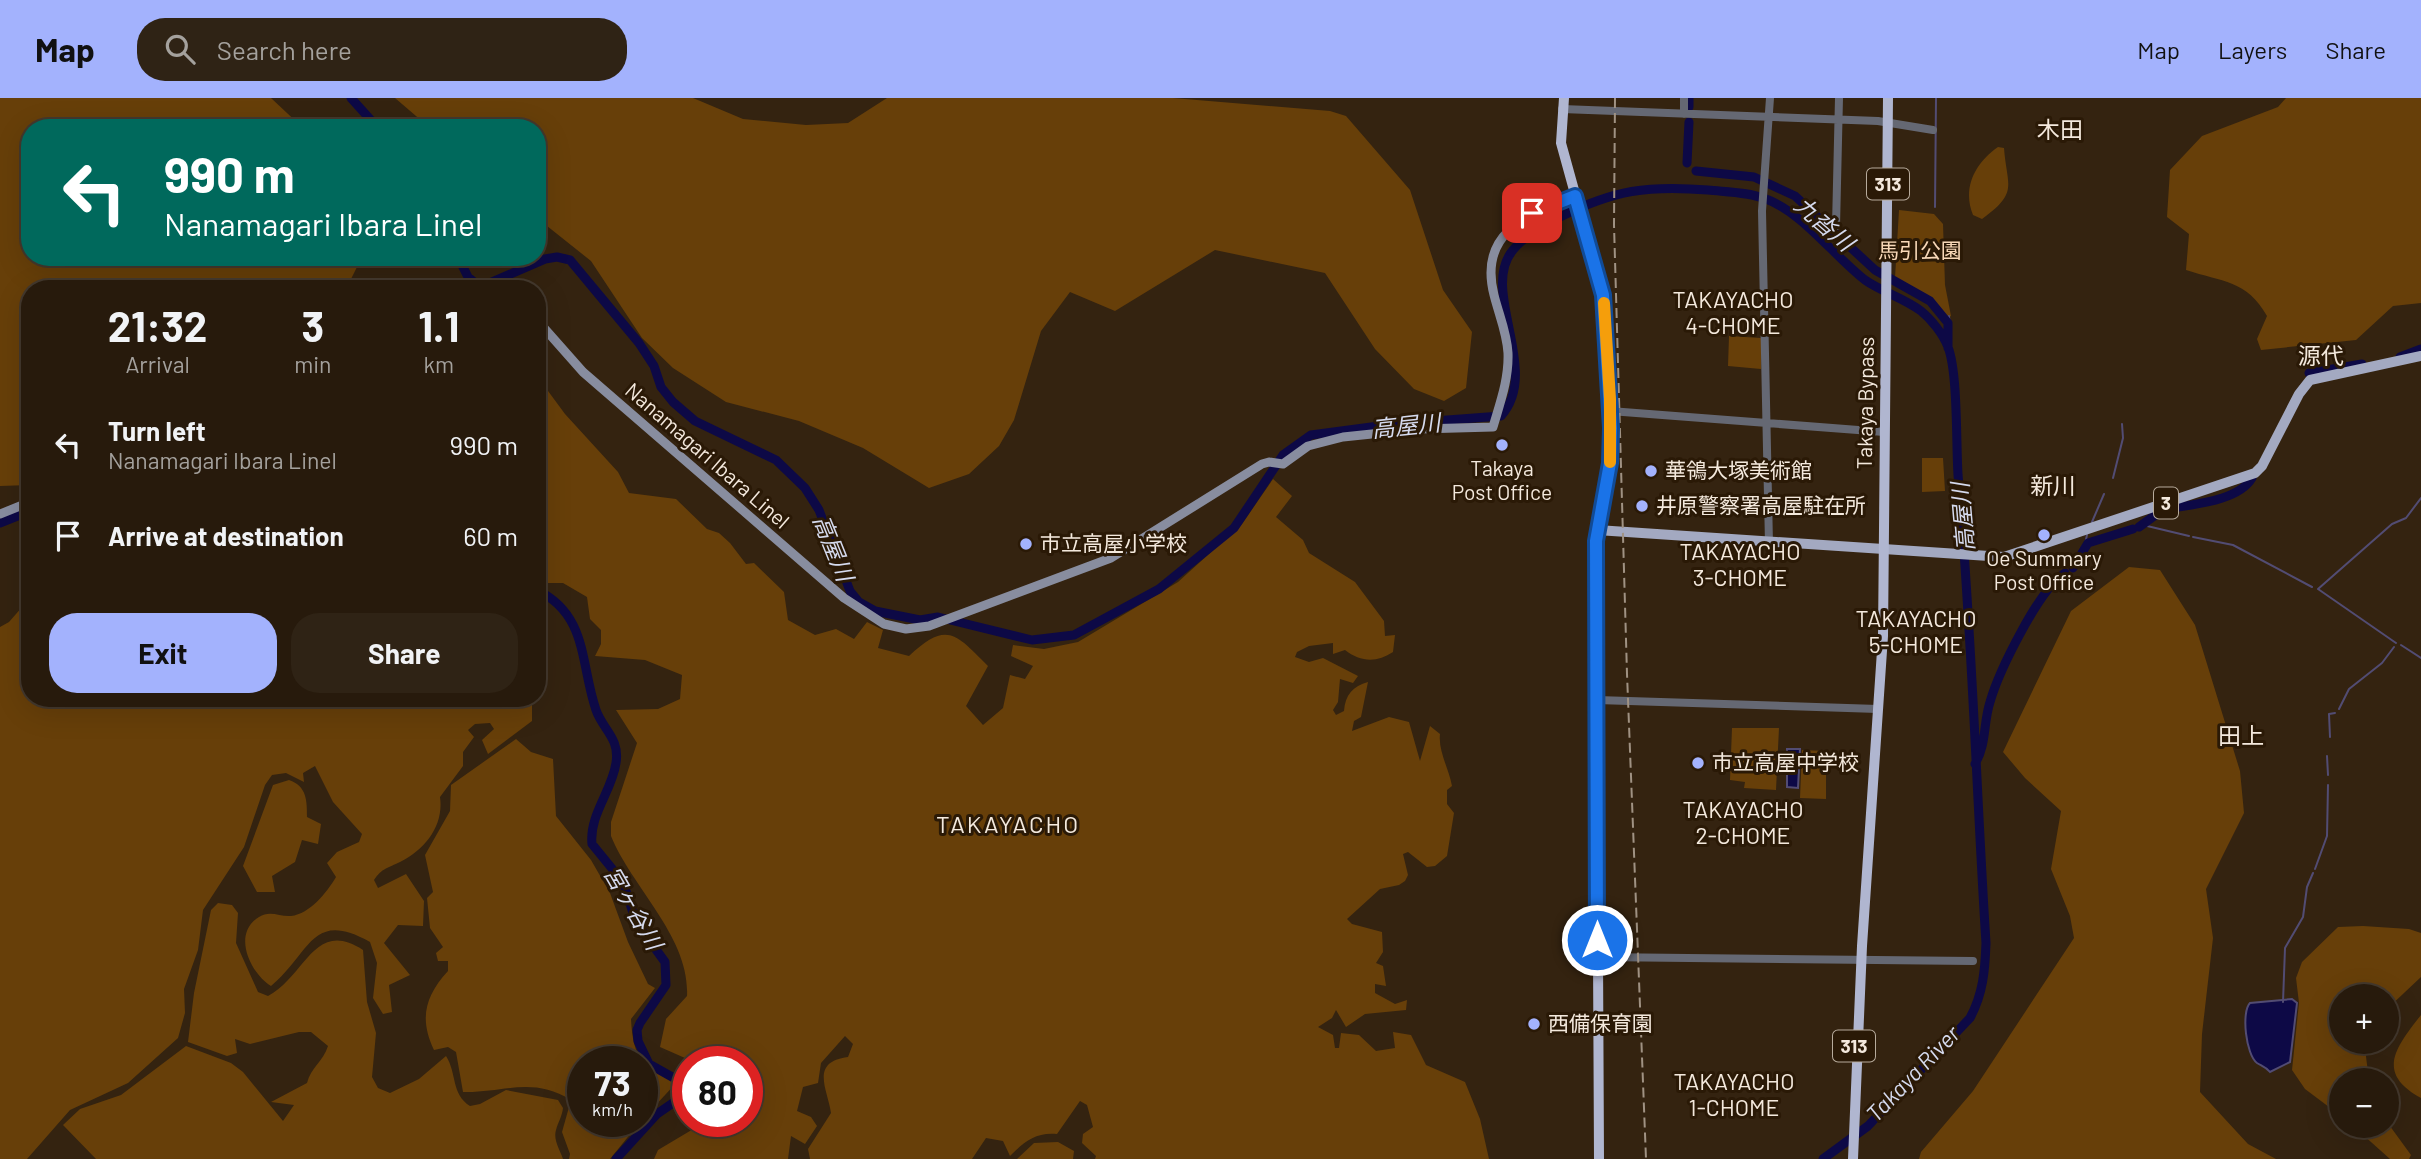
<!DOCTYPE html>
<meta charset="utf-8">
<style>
body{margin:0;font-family:Barlow,"Noto Sans JP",sans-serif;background:#2f2315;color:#f1f3f6;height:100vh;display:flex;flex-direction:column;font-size:26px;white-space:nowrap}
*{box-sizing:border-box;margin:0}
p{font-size:23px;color:#a4a19d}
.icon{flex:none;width:38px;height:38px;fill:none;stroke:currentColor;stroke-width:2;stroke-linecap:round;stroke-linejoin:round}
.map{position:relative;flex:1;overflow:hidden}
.sheet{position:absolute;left:21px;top:182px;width:525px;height:427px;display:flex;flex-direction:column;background:#271a0c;border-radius:28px;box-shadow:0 7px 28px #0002,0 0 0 2px #43382d}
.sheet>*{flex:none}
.top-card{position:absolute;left:21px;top:21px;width:525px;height:147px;border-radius:28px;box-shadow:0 7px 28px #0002,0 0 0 2px #43382d;background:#00695c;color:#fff;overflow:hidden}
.fabs{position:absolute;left:2329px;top:886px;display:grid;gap:14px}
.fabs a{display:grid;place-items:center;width:70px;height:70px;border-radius:50%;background:#271a0c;box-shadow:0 7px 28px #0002,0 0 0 2px #43382d;font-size:35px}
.speed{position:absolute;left:567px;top:948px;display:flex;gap:14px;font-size:35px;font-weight:700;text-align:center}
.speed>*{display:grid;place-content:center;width:91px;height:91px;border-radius:50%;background:#271a0c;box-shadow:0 7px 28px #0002,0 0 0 2px #43382d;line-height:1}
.speed small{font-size:18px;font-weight:400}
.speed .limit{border:10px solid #d22;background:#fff;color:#111}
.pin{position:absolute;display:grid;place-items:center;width:60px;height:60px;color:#fff;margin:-30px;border-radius:14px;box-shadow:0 4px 10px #0006}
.me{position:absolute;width:77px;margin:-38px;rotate:0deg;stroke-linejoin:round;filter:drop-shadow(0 0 5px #0008)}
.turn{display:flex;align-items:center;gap:24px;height:147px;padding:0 28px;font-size:32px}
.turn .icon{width:91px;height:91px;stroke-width:2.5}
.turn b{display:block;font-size:49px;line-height:60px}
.eta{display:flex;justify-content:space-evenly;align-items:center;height:119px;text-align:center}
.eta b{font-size:42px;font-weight:700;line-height:49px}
.action{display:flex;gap:14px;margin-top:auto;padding:14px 28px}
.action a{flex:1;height:80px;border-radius:28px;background:#a3b2fd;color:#111;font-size:28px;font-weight:700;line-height:80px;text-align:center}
.action a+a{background:#2f2315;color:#f1f3f6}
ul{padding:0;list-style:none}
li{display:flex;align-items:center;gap:21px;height:91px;padding:0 28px}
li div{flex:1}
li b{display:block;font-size:26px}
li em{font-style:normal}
header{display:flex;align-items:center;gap:42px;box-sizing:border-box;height:98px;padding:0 35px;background:#a3b2fd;color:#111}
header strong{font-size:33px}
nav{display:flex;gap:38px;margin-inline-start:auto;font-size:24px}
.search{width:490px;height:63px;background:#2f2315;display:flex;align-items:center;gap:18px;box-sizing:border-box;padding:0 24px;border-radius:28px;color:#a4a19d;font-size:26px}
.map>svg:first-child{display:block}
</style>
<header>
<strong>Map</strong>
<div class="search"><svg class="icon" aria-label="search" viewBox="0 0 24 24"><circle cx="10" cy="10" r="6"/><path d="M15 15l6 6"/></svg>Search here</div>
<nav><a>Map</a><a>Layers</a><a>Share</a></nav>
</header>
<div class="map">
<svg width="2421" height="1061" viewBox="0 0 2421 1061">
<rect width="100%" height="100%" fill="#342310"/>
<path fill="#673f09" d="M0,0h271l32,30h-273v129h332l-16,32h-316v196l-30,1z
M395,0h298l50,21 63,6 42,-2 39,-25h286l157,13 16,5 64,74 33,100 29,42 -6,56 -22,13 -30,-12 -39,-40 -50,-76 -110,-23 -100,61 -45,-19 -29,39 -27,89 -15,26 -30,28 -40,14 -66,-40 -64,-27 -73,-19 -53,-34 -31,-30 -51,-77 -54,-43v-90h-107z
M2286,0h135v205l-28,3 -37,34 -95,10 -4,-11 10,-23c-20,-36 -45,-34 -81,-46l3,-36 -22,-17 3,-47 32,-34 76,-29z
M1998,49l6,1c3,39 15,44 -22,71l-9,-4c-11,-27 2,-52 25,-68z
M1899,112l35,4 9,10 2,61 6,31 -4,2 -18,-21 -34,-19z
M1729,238l32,2v31l-33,-3z
M537,278l28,38 53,58 11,21 47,6 31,30 12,4 11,10 16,21 8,-1 30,29 4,28 27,15 21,-6 18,10 13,-17 16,8 -5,18 31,8c38,-36 47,-22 79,10l-22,40 17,19 20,-17 7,-33 15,4 8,-13 -22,-10 2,-11 31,4 34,-7 100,-60 64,-58 31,-45 19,17 -16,21 27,23 6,13 46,29 29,39 1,15 10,-1 -2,17c-16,11 -33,10 -48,-2l-12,4v-11l-24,3 -12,6 -2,5 14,5 14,-4 35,18 -5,7 -13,-4 -2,23 -5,8 3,5 8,-4c1,-16 9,-25 24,-29l-7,35 -7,4 -2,10 37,-14 20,5 11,39 10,-35 10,8c-2,17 9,35 12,52l-5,4v14l7,9 -7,43 -12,10 -8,1 -19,-15 -5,2 5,21 -3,6 -6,4 -19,4 -33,30 5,5 30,8 1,20 -7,11 7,3 3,20 -11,-2v9l20,11 12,-4 -1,10 -41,4 -19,13 -10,-17 -4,8 -14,9 15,8 2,13h4l2,-15 18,2 17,16 19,-3 -2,-16 18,3 15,30 39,17 15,37 9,40h-394l1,-3 -14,-13 1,-9 10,-7 -6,-22 -7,-4 -23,33c-21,-2 -32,7 -47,22l-7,-15 -17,-3 -14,21h-162l-2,-10 23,-36c-3,-23 -22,-51 17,-56l5,-13 -8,-8 -24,27 -3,20 -15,4 -6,24 14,6 6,9 -12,18 -14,-8 -3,23h-134l4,-9 47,-28h42v-60h-53l-34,-15 6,-28 21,-23c3,-59 -55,-108 -76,-160v-14l26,-79 -21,-33 42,-1 22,-10 2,-24 -37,-15 -50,-4 6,-12v-14l-11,-11 -3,-22 -24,-14h-26z
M1922,360h21l2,33 -23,1z
M2129,469l31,3 35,55 45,146 4,42 -38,76 7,49 -11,96 -2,58 48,52 28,15h-357l2,-7 52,-61 101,-153 -4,-22 -19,-47 10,-58 -36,-33 -22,-26 68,-141z
M30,500v100h502v23l-44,33 -6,-14 12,-11 -4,-6 -15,1 -7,6 6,7 -11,15v14l-23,31c4,28 -14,52 -40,65 -12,6 -18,6 -26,18l4,8 28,-14 18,27 -1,25 -25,-1 -14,18 26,32 -21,10 3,27 -9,2 -10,-16 4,-35 -7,-21c-59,-33 -59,11 -99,44 -20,-12 -40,-52 -12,-69 11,-7 21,0 32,-1 19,-2 36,-24 45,-39l-9,-14 10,-11 22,-10 3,-8 -29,-32 -18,-36 -12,7 1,9 -18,-9 -14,2 -7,10 -21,62 -41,63 -5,40 -14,39 1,24 -7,25 -50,45 -58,27 -43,49h-27v-532l9,-5z
M1732,630h47l-3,62 -32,-2 1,-6 -15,-2z
M516,641l15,13 22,7 3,57 35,44 19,33 18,49 20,42 7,4 -24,31c2,39 11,49 46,63l-35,38v-58h-59v60h57l-30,37h-41l1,-5 -8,-22 9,-32c-39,-24 -67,-7 -108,-8l-7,-40 -8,-5 -14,3c-15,-31 -9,-54 14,-79v-10h-10l-2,-8 7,-6 -13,-19 -3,-30 6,-6 -8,-37 25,-44 1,-26z
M1802,652l24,1v48l-26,-1z
M289,682c18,6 18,21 18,37l14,7 -3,20 -16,-4 -7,22 -23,14 3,16h-18l-14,-26 30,-81z
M218,805l14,2 6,8 -2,30 22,49 10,4c38,-20 46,-78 95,-46l4,52 9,31 -4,44 6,11 12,5 29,-14 27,-23c11,17 5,38 24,50l10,-2 26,-14 52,10 5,8c-1,9 -5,14 -7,22 -3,10 4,20 7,29h-467l-33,-34 17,-16 41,-14 65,-49 45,17 12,9 40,49 11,-16 -23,-3 36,-19c4,-16 16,-21 21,-37l-17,-14h-12l-49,12 -15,-5 2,14 -10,3 -39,-14 6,-49 17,-83z
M2363,828l46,3 12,4v44l-34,32v-13h-45v45h22l5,39h-27l-1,36 -36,-27 -13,-19 7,-67 -3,-25 6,-16 36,-35z
M2421,917v83c-46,-25 -25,-51 0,-83z
M2387,1024l24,33 -2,4h-19l-38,-34h35z
M1058,1044l16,9 -1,8h-56l17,-16z"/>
<path fill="#0d0946" stroke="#524c73" stroke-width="2" d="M1787,651h13l-2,39 -11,-1z
M2292,901l5,4 -7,59 -20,10c-4,-5 -8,-6 -13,-9 -11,-8 -16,-51 -7,-60z"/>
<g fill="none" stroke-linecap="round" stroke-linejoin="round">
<path stroke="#524c73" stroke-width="2" d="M1935,109l1,-109
M1949,218l1,12
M2113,380l10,-40 -1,-14
M2092,424l12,-28
M2143,427l46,11
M2193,439l40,8 79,42
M2085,446l2,-9
M2396,545l-78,-54 74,-65 14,-6 15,-20
M2401,547l20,13
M2339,611l10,-20 33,-26 12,-16
M2330,639l-1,-23 6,-1
M2327,658l1,19
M2315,771l12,-33 1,-51
M2283,904l2,-54 18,-31 4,-30 6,-14"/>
<path stroke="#0d0946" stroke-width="9" d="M351,0l27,30
M1689,9v-9
M1687,65l2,-41
M1696,73l58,6 41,19 80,74 55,31 18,22v25
M458,159l10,20 12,10
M476,191l69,-30 12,-2 13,3 69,83 15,23 7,21 12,15 22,19 81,39 29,28 14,22 31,81 9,11 16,9 45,9 18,-3 94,23 42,-5 85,-46 75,-61 49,-73 28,-20 83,-11 107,-8c41,-45 -22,-126 12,-166 11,-14 31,-25 47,-33 54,-27 88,-32 148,-27 19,2 40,2 58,9 36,13 68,57 99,81 17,12 39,18 56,31 10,8 22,23 27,36 10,26 8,96 10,128 14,155 18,312 28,468 -1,28 -3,51 -16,75l-102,108 -45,33
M2400,259l21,-8
M2309,275l53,-9
M2173,410c24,-4 66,-8 79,-30
M0,425l30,-12
M2139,429l26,-19
M2073,470l15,-25 45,-14
M537,492c51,25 43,73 59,120 7,20 24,28 20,53 -4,28 -27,52 -24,81l31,38 13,40 29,40 1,23 -26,38 -3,7 1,11 11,23 32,18 2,14 -26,18 -41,45
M1975,666c12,-21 8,-40 15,-62 9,-31 49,-113 75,-129"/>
<path stroke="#656873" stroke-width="8" d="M1684,0v16
M1562,11l316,12 55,9
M1836,128l3,-128
M1610,313l274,21
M1769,446l-7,-333 8,-113
M1597,602l281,9
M1597,859l376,4"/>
<path stroke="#888d9f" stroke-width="9" d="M537,222l46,52 261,226 40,26 22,5 23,-3 182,-68 151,-94 7,-2 14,2 25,-18 35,-9 77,-8 73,-2c7,-24 16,-48 15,-74 -1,-20 -9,-38 -14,-58 -16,-63 33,-80 81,-99
M0,416l30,-12"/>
<path stroke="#a3a9c1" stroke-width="10" d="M1597,432l407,27 251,-84 7,-7 37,-72 11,-14 111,-24"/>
<path stroke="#b0b6d0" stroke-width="10" d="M1564,0l-3,45 42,152 4,34 3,134 -14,78 3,618
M1853,1061l9,-213 21,-310 5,-538"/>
<path stroke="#a09283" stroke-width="2" stroke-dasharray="10 5" stroke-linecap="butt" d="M1615,0l-1,127 13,449 19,485"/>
</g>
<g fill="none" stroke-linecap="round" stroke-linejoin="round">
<g stroke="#114b97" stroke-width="18">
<path id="route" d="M1532,115l43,-17 28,99 8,133 -1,35 -14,78 1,399"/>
</g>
<use href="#route" stroke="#1a73e8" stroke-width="12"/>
<path stroke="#f59e0b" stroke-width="12" d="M1604,205l6,96v63"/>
</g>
<g fill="#a3b2fd" stroke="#2a1906" stroke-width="2.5">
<circle cx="1502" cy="347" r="7"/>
<circle cx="1651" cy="373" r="7"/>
<circle cx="1642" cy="408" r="7"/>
<circle cx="2044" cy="437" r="7"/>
<circle cx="1026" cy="446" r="7"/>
<circle cx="1698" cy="665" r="7"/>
<circle cx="1534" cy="926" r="7"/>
</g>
<g text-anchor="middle" stroke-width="6" stroke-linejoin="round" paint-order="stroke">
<g fill="#2a1906" stroke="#b7ab9c" stroke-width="2">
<rect x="1867" y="70.5" width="42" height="31" rx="5"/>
<rect x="2154" y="389.5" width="24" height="31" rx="5"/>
<rect x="1833" y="932.5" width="42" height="31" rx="5"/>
</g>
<g font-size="19" font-weight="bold" fill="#f4e9dd">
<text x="1888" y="93">313</text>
<text x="2166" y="412">3</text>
<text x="1854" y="955">313</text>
</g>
<g font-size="21" fill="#f8d8b8" stroke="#2a1906">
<text x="1920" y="160">馬引公園</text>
</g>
<g font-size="21" fill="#f4e9dd" stroke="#2a1906">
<text transform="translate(1866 305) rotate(-89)" y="7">Takaya Bypass</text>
<text transform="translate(707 358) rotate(41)" y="7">Nanamagari Ibara Linel</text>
</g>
<g font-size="21" fill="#f4e9dd" stroke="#2a1906" text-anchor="start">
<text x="1502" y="378" text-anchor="middle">Takaya<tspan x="1502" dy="24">Post Office</tspan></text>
<text x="1665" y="380">華鴒大塚美術館</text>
<text x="1656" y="415">井原警察署高屋駐在所</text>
<text x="1040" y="453">市立高屋小学校</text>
<text x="2044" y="468" text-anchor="middle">Oe Summary<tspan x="2044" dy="24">Post Office</tspan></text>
<text x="1712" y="672">市立高屋中学校</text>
<text x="1548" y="933">西備保育園</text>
</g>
<g font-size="23" fill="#f4e9dd" stroke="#2a1906">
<text x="2060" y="40">木田</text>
<text x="1733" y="210">TAKAYACHO<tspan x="1733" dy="26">4-CHOME</tspan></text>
<text x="2321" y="266">源代</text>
<text x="2053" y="396">新川</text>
<text x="1740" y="462">TAKAYACHO<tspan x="1740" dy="26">3-CHOME</tspan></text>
<text x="1916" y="529">TAKAYACHO<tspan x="1916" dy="26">5-CHOME</tspan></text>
<text x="2241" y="646">田上</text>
<text x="1743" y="720">TAKAYACHO<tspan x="1743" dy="26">2-CHOME</tspan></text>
<text x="1734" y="992">TAKAYACHO<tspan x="1734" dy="26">1-CHOME</tspan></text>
</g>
<g font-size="23" font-style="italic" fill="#d5daee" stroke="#2a1906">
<text transform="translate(1824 126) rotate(41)" y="8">九沓川</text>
<text transform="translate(1406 328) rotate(-6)" y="8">高屋川</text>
<text transform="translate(1963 419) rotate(-95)" y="8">高屋川</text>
<text transform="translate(833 450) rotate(68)" y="8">高屋川</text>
<text transform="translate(633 810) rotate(60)" y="8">宮ヶ谷川</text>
<text transform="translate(1913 976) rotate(-46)" y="8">Takaya River</text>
</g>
<g font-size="24" letter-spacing="2" fill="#f4e9dd" stroke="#2a1906">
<text x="1008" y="735">TAKAYACHO</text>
</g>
</g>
</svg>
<div class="fabs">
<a>+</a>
<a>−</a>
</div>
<div class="speed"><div>73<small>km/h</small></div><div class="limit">80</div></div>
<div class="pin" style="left:1532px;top:115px;background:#d93025"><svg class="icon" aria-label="arrive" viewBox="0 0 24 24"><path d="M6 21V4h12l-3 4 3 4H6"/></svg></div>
<svg class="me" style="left:1597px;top:842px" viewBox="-20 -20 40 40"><circle r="17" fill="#1a73e8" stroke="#fff" stroke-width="3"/><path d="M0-11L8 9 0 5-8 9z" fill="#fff"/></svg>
<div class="top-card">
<div class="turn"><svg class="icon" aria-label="left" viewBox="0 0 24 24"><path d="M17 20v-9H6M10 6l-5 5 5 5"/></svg><div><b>990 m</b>Nanamagari Ibara Linel</div></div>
</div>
<section class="sheet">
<div class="eta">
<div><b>21:32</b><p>Arrival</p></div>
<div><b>3</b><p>min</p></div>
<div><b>1.1</b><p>km</p></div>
</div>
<ul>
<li><svg class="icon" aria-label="left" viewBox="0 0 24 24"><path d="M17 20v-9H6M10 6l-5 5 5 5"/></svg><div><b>Turn left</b><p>Nanamagari Ibara Linel</p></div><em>990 m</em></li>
<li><svg class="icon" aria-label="arrive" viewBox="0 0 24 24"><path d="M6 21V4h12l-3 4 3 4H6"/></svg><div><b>Arrive at destination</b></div><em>60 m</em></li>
</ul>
<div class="action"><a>Exit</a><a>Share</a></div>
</section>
</div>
